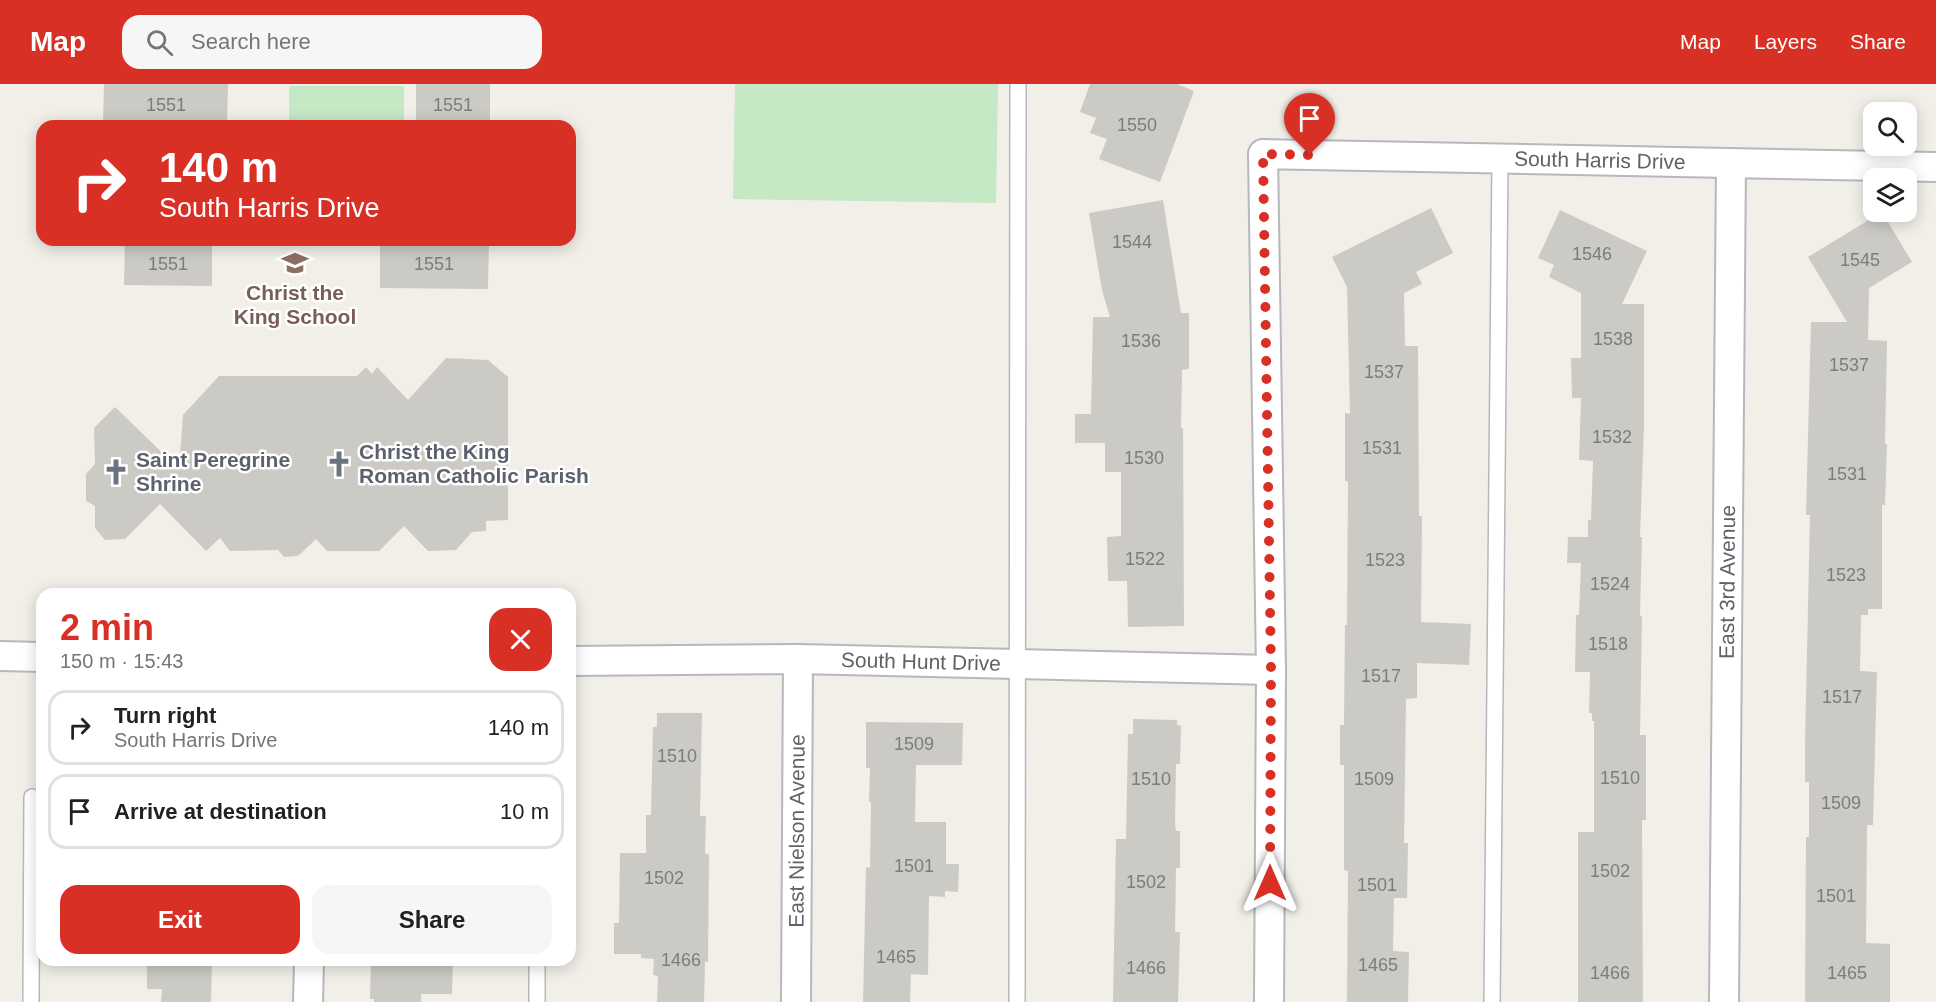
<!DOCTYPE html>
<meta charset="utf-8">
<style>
body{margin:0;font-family:Arial,sans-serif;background:#f6f6f6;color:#202124;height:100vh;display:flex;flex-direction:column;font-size:22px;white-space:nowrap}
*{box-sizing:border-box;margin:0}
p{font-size:20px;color:#757577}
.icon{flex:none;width:33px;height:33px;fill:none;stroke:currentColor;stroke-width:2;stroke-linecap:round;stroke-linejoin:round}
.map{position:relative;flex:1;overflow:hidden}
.details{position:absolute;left:36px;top:504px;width:540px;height:378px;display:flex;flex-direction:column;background:#fff;border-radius:18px;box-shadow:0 3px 15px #0003}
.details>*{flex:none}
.banner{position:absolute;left:36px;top:36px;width:540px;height:126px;border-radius:18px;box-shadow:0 3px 15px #0003;background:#d93025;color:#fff;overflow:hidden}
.fabs{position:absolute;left:1863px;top:18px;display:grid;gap:12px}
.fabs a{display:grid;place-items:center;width:54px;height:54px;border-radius:12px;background:#fff;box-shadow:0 3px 15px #0003;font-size:30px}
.pin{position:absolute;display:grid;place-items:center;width:51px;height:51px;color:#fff;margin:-62px -26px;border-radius:50% 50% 50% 0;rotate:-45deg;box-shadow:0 0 6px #0007}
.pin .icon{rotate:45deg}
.me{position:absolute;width:66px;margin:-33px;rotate:0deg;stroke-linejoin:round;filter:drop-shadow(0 0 4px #0008)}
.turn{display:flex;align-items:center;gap:21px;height:126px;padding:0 24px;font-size:27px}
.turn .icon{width:78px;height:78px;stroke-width:2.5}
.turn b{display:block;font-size:42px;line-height:51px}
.round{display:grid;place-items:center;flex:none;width:63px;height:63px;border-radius:18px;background:#f6f6f6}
.head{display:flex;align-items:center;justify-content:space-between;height:102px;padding:0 24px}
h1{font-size:36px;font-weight:600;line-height:45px;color:#d93025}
.primary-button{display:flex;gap:12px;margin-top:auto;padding:12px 24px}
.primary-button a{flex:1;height:69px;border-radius:18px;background:#d93025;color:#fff;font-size:24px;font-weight:600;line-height:69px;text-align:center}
.primary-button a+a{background:#f6f6f6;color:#202124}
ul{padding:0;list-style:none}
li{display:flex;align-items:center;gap:18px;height:75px;margin:0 12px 9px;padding:0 12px;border:3px solid #e0e0e0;border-radius:18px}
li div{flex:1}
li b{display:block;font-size:22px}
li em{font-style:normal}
header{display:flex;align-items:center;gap:36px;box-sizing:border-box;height:84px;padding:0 30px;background:#d93025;color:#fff}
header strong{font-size:28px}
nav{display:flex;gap:33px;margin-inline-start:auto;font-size:21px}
.search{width:420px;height:54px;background:#f6f6f6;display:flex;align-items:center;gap:15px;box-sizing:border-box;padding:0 21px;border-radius:18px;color:#757577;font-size:22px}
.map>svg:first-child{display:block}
</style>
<header>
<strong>Map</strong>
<div class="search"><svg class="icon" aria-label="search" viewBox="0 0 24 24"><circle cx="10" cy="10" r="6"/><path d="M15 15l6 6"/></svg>Search here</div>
<nav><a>Map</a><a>Layers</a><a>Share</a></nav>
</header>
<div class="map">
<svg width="1936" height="918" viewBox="0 0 1936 918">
<rect width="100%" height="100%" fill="#f1efe8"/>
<path fill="#c5e8c5" d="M735,0h263l-2,119 -263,-4z
M289,2h115v40h-115z"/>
<path fill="#cccac5" d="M104,0h124l-1,42h-124z
M416,0h74v42h-74z
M1090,0h87l17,7 -34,91 -61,-23 8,-20 -17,-6 6,-15 -16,-6z
M1163,116l18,113h8v56l-7,1 -1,58h2l1,198 -56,1 -1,-46h-19l-1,-44 14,-1v-64h-16v-29h-30v-29h16l2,-97h17l-8,-27 -13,-77z
M1431,124l22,45 -37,19 6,12 -18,9 1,53h13l1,170h3l-1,106 50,2 -2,41 -52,-2v35l-11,1 -2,144h4l-1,55h-13l-1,53 16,1 -1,50h-61l1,-131 -4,-1v-105h-4v-40h4l1,-100h2l1,-144h-3v-68l5,1 -3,-127 -15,-30z
M1560,126l87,41 -25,53h22v122l-4,111h2l-2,79h2l-2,119h6v85h-4l1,182h-65v-170h16v-111h-2v-8h-3l1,-41h-15l1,-57h3l2,-52h-14l1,-26h20v-17h3l2,-59 -14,-1 2,-62h-9l-1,-40h10v-65l-32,-16 5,-12 -16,-7z
M1882,128l30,50 -43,26 -1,52 19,1 -2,103h2l-2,61h-3v104h-14v6h-7l-1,56 17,1 -4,153h-6l-1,118 24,1v58h-85l1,-165h3v-55h-4v-39l5,-228h-4l5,-193h36l-39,-65z
M125,156h87v46l-88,-1z
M380,156h109l-1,49 -108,-1z
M446,274l42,2 20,17v143l-22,1v10l-14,1 -16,18 -28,1 -24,-25 -25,25h-52l-11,-12 -18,17 -14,1 -6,-7 -48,1 -10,-13 -14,13 -46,-47 -35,35 -20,1 -10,-12v-22l-9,-5v-27l9,-10 -1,-36 21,-21 64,62 4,-54 36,-39h138l9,-9 6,7 5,-7 31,33z
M657,629h45l-2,103h6l-1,38h4l-1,108h-3l-1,40h-47l1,-26 -5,-1 1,-16 -13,-1v-4h-27v-31h5l1,-70h26v-38h5l2,-88h4z
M1133,635l44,1v5l4,1 -1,38h-4l-1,60 1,7h4v37h-4l-1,64h5l-2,70h-65l3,-163h10l2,-105h5z
M866,638l97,1 -1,42h-46l-1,57h31v42h13l-1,28 -13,-1v6l-16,-1 -1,79 -17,-1 -1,28h-47l3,-135 4,1 1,-66h-2l1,-34h-4z
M147,876h65l-1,42h-50l1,-13h-15z
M371,876h82l-1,34h-31v8h-47v-3h-4z"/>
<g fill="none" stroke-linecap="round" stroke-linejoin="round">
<g stroke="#b5b8bc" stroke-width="18">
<path id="lane" d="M31,918l1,-205
M537,918v-42
M1017,918l1,-918
M1492,918l8,-843"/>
</g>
<g stroke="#b5b8bc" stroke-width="32">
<g id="street">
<path d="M0,572l42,1"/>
<path id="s1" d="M570,577l228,-2 473,11"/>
<path d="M308,918l1,-42"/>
<path id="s2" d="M796,918l2,-343"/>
<path id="s3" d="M1269,918l2,-332 -8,-516 673,13"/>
<path id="s4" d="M1724,918l7,-839"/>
</g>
</g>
<use href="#lane" stroke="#fff" stroke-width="15"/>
<use href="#street" stroke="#fff" stroke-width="28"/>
</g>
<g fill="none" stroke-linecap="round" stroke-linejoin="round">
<path stroke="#d93025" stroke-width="10" stroke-dasharray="0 18" d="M1270,799l1,-213 -8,-516 47,1"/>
</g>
<defs>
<g id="school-bare" transform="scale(2.07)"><path d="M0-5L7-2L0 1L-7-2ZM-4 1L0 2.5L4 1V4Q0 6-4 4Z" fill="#8d6e63" stroke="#fff" stroke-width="2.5" paint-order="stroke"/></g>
<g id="church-bare" transform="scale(2.07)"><path d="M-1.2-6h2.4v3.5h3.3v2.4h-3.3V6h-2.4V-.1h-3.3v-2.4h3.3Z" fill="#6b7280" stroke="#fff" stroke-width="2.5" paint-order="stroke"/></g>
</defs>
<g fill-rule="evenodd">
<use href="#school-bare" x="295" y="179"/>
<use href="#church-bare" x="339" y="380"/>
<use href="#church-bare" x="116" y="388"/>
</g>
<g text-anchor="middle" stroke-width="5" stroke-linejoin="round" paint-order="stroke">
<g font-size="18" fill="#7a7d7f">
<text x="166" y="27">1551</text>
<text x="453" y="27">1551</text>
<text x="1137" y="47">1550</text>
<text x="1132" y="164">1544</text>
<text x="1592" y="176">1546</text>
<text x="1860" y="182">1545</text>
<text x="168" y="186">1551</text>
<text x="434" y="186">1551</text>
<text x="1613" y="261">1538</text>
<text x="1141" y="263">1536</text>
<text x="1849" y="287">1537</text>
<text x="1384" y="294">1537</text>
<text x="1612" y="359">1532</text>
<text x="1382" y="370">1531</text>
<text x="1144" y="380">1530</text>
<text x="1847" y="396">1531</text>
<text x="1145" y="481">1522</text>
<text x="1385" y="482">1523</text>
<text x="1846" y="497">1523</text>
<text x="1610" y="506">1524</text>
<text x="1608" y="566">1518</text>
<text x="1381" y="598">1517</text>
<text x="1842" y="619">1517</text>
<text x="914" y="666">1509</text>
<text x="677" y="678">1510</text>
<text x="1620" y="700">1510</text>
<text x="1151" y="701">1510</text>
<text x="1374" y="701">1509</text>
<text x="1841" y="725">1509</text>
<text x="914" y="788">1501</text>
<text x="1610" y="793">1502</text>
<text x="664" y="800">1502</text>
<text x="1146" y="804">1502</text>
<text x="1377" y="807">1501</text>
<text x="1836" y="818">1501</text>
<text x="896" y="879">1465</text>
<text x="681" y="882">1466</text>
<text x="1378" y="887">1465</text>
<text x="1146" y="890">1466</text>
<text x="1610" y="895">1466</text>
<text x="1847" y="895">1465</text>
</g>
<g font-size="21" fill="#5f6368" stroke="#fff">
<text dy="7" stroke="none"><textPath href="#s3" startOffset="1185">South Harris Drive</textPath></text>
<text dy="7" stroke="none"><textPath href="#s4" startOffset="420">East 3rd Avenue</textPath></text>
<text dy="7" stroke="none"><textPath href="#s1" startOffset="351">South Hunt Drive</textPath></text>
<text dy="7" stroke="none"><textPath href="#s2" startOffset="171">East Nielson Avenue</textPath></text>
</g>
<g font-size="21" font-weight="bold" fill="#785e54" stroke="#fff">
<text x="295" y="216">Christ the<tspan x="295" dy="24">King School</tspan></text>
</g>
<g font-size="21" font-weight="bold" fill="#5b616d" stroke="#fff" text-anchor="start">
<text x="359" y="375">Christ the King<tspan x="359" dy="24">Roman Catholic Parish</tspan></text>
<text x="136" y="383">Saint Peregrine<tspan x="136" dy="24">Shrine</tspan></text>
</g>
</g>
</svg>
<div class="fabs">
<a><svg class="icon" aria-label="search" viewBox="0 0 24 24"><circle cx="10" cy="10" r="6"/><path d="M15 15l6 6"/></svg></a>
<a><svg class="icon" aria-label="layers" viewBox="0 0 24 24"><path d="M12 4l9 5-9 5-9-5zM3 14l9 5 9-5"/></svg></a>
</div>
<div class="pin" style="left:1310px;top:71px;background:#d93025"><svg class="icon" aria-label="arrive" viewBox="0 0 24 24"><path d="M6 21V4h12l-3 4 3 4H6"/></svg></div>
<svg class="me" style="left:1270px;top:799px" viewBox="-20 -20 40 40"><path d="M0-17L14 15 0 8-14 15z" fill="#d93025" stroke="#fff" stroke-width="4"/></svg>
<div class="banner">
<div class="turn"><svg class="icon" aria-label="right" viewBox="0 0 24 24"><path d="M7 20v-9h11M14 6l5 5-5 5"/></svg><div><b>140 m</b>South Harris Drive</div></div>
</div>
<section class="details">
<div class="head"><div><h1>2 min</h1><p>150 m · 15:43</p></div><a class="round" style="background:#d93025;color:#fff"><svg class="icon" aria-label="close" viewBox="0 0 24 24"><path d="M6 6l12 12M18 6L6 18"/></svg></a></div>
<ul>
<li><svg class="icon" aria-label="right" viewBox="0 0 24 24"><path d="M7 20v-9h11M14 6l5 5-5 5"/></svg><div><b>Turn right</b><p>South Harris Drive</p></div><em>140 m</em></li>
<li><svg class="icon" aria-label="arrive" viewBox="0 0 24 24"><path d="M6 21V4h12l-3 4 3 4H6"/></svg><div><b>Arrive at destination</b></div><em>10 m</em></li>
</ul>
<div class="primary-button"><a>Exit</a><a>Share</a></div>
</section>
</div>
